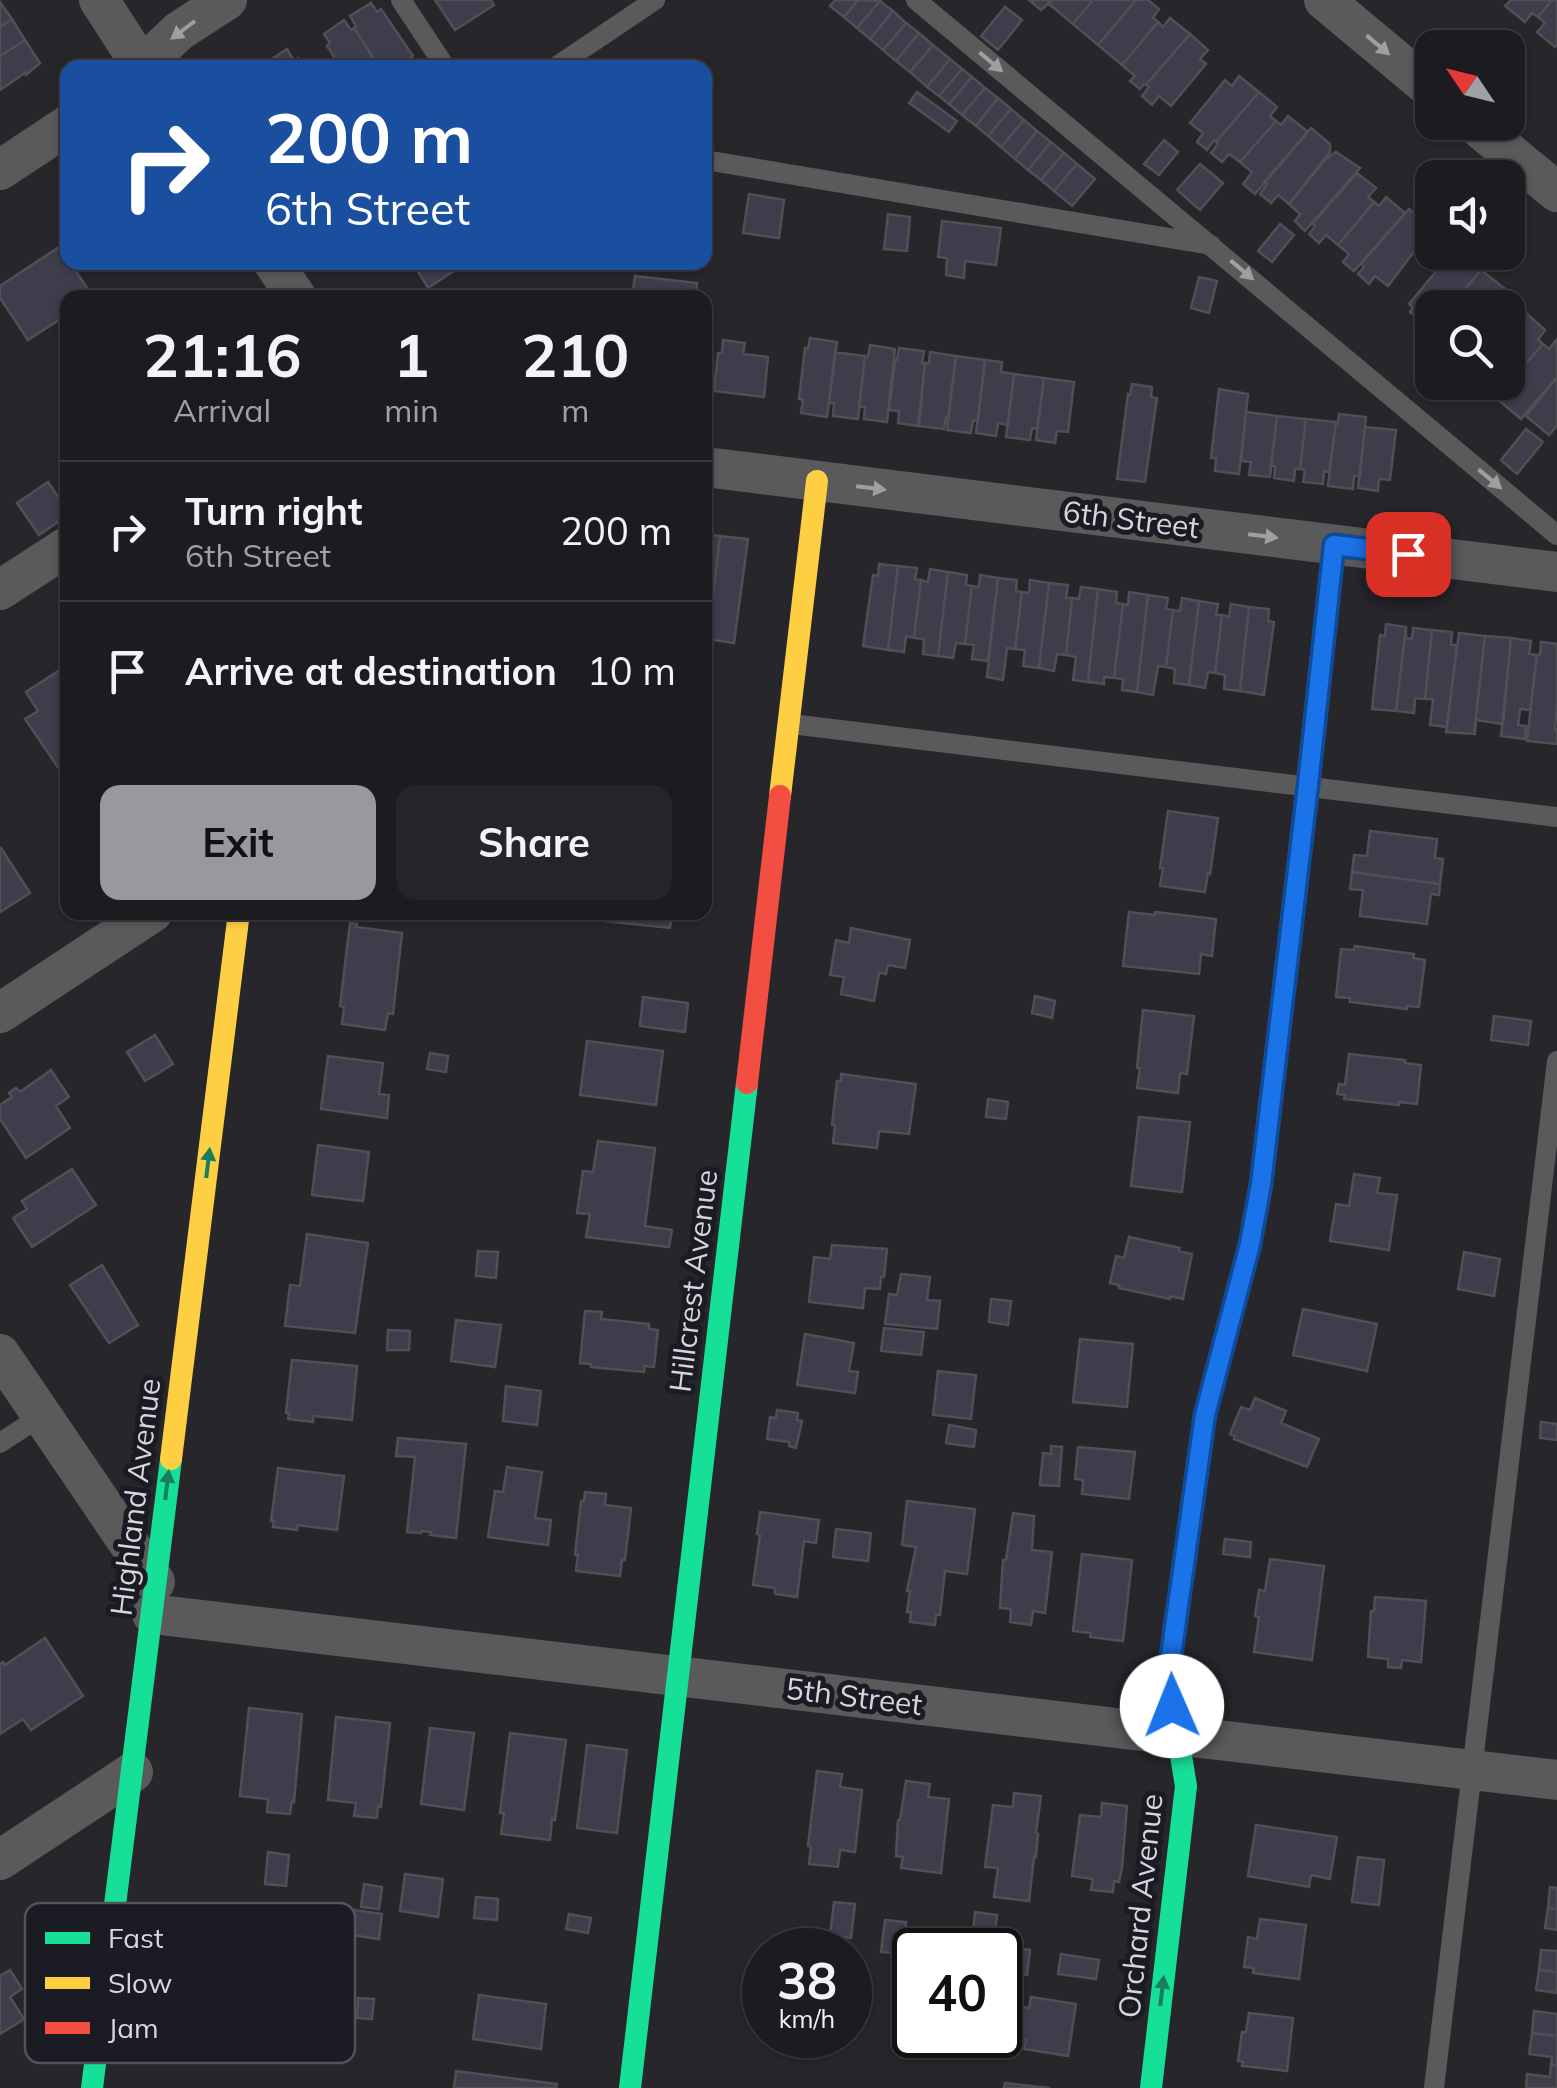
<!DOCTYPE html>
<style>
body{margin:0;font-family:Mulish,sans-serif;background:#252529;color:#f1f3f6;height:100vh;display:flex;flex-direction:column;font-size:38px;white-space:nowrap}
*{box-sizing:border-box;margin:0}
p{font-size:32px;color:#a0a1a5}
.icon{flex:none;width:55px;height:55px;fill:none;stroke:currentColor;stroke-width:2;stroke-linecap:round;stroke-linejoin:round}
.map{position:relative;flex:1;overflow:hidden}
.drawer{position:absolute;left:60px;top:290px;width:652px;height:630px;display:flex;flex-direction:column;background:#1c1c20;border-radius:20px;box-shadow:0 2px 8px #0004,0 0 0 2px #3a3a3e}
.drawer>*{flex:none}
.banner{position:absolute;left:60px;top:60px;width:652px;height:210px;border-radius:20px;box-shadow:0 2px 8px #0004,0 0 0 2px #3a3a3e;background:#1a4fa0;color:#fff;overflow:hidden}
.needle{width:65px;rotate:305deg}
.controls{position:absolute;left:1415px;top:30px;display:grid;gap:20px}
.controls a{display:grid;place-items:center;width:110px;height:110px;border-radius:20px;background:#1c1c20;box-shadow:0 2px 8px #0004,0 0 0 2px #3a3a3e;font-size:50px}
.speed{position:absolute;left:742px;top:1928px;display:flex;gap:20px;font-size:50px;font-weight:700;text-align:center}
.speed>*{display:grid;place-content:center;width:130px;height:130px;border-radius:50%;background:#1c1c20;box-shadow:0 2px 8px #0004,0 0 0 2px #3a3a3e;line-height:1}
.speed small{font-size:25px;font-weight:400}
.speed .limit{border:5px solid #111;border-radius:15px;background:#fff;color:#111}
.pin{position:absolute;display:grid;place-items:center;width:85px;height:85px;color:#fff;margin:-42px;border-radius:20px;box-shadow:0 5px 15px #0006}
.me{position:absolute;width:110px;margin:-55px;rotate:359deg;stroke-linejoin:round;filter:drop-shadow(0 0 8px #0008)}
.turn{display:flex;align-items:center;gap:35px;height:210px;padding:0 40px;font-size:45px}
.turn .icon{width:130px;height:130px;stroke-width:2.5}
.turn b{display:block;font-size:70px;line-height:85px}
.eta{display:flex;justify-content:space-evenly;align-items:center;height:170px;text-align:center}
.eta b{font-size:60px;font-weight:700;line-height:70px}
.action{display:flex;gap:20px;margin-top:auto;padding:20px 40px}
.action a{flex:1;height:115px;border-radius:20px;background:#98999f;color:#111;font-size:40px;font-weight:700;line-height:115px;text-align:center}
.action a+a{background:#252529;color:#f1f3f6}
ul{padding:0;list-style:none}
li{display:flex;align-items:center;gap:30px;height:140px;padding:0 40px;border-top:2px solid #3a3a3e}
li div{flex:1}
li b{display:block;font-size:38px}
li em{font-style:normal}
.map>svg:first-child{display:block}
</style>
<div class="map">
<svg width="1557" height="2088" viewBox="0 0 1557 2088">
<rect width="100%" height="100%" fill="#26262b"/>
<path fill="#3d3d4c" stroke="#505054" stroke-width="2.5" d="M435,0h56l3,5 -39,25z
M835,0h23l-14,17 -14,-11z
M858,0l22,1 -23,27 -13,-11z
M1029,0h23l-11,10z
M1052,0h41l-20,24 -24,-20z
M1093,0h43l-38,45 -25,-21z
M1136,0h12l11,9 -6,9 5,4 -36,43 -24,-20z
M1511,0h41l-14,17 -6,-4 -7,9 -20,-16z
M1552,0h5v44l-2,3 -18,-15 8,-9 -7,-6z
M880,1l13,10 -23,28 -13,-11z
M0,2l12,17 -12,8z
M371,3l6,9 4,-3 32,47 -6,4 5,8h-32l-26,-40 2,-2 -6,-10z
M1005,7l17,13 -24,30 -17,-14z
M893,11l13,12 -23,27 -13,-11z
M1170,18l20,16 -44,51 -2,-1 -4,5 -10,-8 5,-5 -13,-11 36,-43 5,5z
M12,19l13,21 -25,16v-29z
M344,20l7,10 3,-2 26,40h-39l-14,-22 3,-3 -6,-9z
M906,23l13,10 -23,28 -13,-11z
M919,33l14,12 -23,27 -14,-11z
M1190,34l18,16 -8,9 6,5 -35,42 -12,-10 -7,9 -10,-9 7,-9 -3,-2z
M25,40l15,23 -14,12 -1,-2 -25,17v-34z
M933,45l17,14 -23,28 -17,-15z
M287,49l7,12 4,-3 6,10h-46z
M950,59l12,10 -23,27 -12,-9z
M962,69l10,8 -23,27 -10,-8z
M1239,76l20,16 -43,50 -2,-2 -7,10 -10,-8 6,-9 -13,-10 35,-43 7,6z
M972,77l13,11 -23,27 -13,-11z
M985,88l13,10 -22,28 -14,-11z
M917,92l40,29 -8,11 -40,-29z
M1259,92l18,15 -7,9 6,5 -36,41 -11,-8 -7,8 -11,-9 7,-9 -2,-2z
M998,98l13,11 -23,27 -12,-10z
M1011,109l13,11 -23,27 -13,-11z
M1288,116l20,16 -53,62 -12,-10 9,-12 -12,-10 36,-41 5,4z
M1024,120l13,11 -22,28 -14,-12z
M1311,128l19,16v8l-41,52 -11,-9 -7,8 -11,-9 7,-10 -3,-2z
M1037,131l14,11 -23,28 -13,-11z
M1164,140l14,12 -19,23 -15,-11z
M1051,142l13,11 -23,27 -13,-10z
M1336,152l24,16 -55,63 -10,-10 5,-7 -11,-10 37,-45z
M1064,153l13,11 -23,27 -13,-11z
M1077,164l18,15 -23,27 -18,-15z
M1200,164l23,19 -23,27 -23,-20z
M1357,173l19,15 -8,9 6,5 -36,43 -12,-10 -7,8 -10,-9 6,-8 -3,-2z
M749,194l35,6 -5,38 -36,-5z
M1386,197l19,16 -51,58 -11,-9 6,-8 -11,-9 36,-43 5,4z
M1409,209l23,19 -44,58 -13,-10 -6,8 -11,-10 6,-7 -3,-3z
M888,214l22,3 -3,34 -23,-2z
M942,221l59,7 -5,37 -31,-4 -1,17 -18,-3 1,-17 -9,-1z
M1280,224l14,11 -22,27 -14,-11z
M59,247l9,15h2l23,35 -25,1v16l-40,26 -28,-42v-12z
M1456,252h4l21,18 -32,38h-17v16l-7,8 -11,-9 4,-5 -8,-6 3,-4 -4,-4 35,-42 3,2z
M412,262h55l-39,26z
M1481,270l23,18 -14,20h-41z
M635,276l62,7 -1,15h-64z
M1199,277l18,4 -8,32 -18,-5z
M1508,299l19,15 -19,23v-29h-7z
M1527,314l18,16 -7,10 5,4 -47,54 -19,-16h31v-45z
M810,338l27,4 -10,75 -26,-4 2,-13 -4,-1 6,-51 3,1z
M1557,339v38l-36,42 -25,-21 47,-54 6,5z
M723,340l22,3 -2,11 25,3 -4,40 -50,-6 4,-38h4z
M870,345l25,4 -8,73 -23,-3 1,-12 -6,-1 6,-50 3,1z
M899,348l25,3 -2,12h3l-7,63 -20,-3 1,-12 -10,-1 6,-50h2z
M835,352l30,4 -7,63 -25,-3 1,-13h-5z
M930,352l26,4 -8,61h-2l-2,12 -25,-3 6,-63h4z
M956,356l29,4 -7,61 -5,-1 -2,13 -24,-3z
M985,360l17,2 -1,10 13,2 -6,51 -10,-2 -2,13 -20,-3z
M1014,374l30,4 -7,51 -5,-1 -2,12 -24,-3z
M1557,377v49l-8,9 -23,-19z
M1044,378l30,4 -6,50 -11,-1 -2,12 -19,-3z
M1132,384l20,3 -1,10 6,1 -12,84 -28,-3 11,-85 2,1z
M1219,389l29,5 -9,80 -24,-3 1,-13h-5z
M1246,412l31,4 -7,61 -21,-2 2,-13 -10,-1z
M1339,414l27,3 -6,59h-6l-1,13 -25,-3 8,-64 2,1z
M1277,416l29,3 -6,50h-5l-1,12 -20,-3 1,-12 -4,-1z
M1306,419l30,3 -7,50 -5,-1 -1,13 -20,-2 2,-12 -5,-1z
M1365,427l31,3 -6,50 -11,-1 -1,12 -20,-3z
M1526,429l17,13 -26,32 -16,-14z
M48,482l20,29v4l-29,20 -22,-32z
M705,534l15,2 -12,103h-3z
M720,536l28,3 -14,104 -26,-4z
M879,564l19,2 -10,84 -25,-4 10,-71 5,1z
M898,566l19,2 -2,11 6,1 -7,58 -8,-2 -2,16 -16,-2z
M930,569l18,3 -10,84 -15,-2 1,-15 -10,-1 7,-58 7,2z
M948,572l19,3 -1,10 6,1 -7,58 -9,-1 -3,15 -15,-2z
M980,575l18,3 -10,83 -16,-2 2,-14 -9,-1 7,-58 7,1z
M998,578l19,2 -1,11 6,1 -7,57 -8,-1 -4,32 -16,-3z
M1030,580l19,3 -10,85 -16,-2 2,-16 -10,-1 7,-57 7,1z
M1049,583l19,2 -2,13h6l-6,57 -9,-1 -3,17 -15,-3z
M1081,587l17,2 -10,93 -15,-2 3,-23 -10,-2 6,-57 7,1z
M1098,589l19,3 -1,11 7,1 -9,74 -10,-1v7l-16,-2z
M1129,592l19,3 -11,97 -15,-2 1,-11 -9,-1 9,-74 5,1z
M1148,595l20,3 -2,11 7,1 -7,57 -8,-1 -5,29 -16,-3z
M1182,598l17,3 -10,84 -15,-2 1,-14 -9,-2 7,-57 7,1z
M1199,601l19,3 -2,11h6l-7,58 -7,-1 -3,16 -16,-3z
M1231,604l18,3 -9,84 -16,-2 1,-14 -10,-2 7,-58 7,2z
M1249,607l20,2 -1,12 6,1 -10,73 -24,-4z
M1386,624l20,3 -10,84 -24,-2 8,-74 5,1z
M1406,627v11l6,1 1,-11 19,2 -7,69 -10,-1 -1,15 -18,-2z
M1432,630l20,2 -1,13h6l-10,82 -17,-2 3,-26h-8z
M1459,633l26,3 -11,98 -28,-2z
M1485,636l26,2 -8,86 -27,-4 -1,14h-1z
M1511,638l20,3 -2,13 8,1 -7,55 -10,-1 -2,16 8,1 -1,13 -24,-3z
M1541,642l16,2v62l-2,23h2v15l-30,-3 10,-86h3z
M66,666l2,3v113l-43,-63 13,-8 -12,-19z
M1168,811l50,7 -8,56 -2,-1 -3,19 -45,-6 3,-18h-3z
M1370,831l67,8 -2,19 8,1 -3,25 -88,-12 2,-17 13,1z
M1,848l29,45 -30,19v-63z
M1352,872l88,12 -1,11 -8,-1 -4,30 -67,-8 3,-26 -13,-1z
M604,912h68l-2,16 -67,-7z
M1129,912l26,3v-3l61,7 -4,37 -11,-2 -2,20 -76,-8z
M350,923l7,1 -1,3 46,6 -9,81 -5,-1 -3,17 -43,-6 2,-17 -4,-1z
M851,928l59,12 -5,28 -17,-3 -2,9 -7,-1 -5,28 -33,-7 3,-17 -14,-2 6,-35 13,3z
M1355,946l59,8 -1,4 12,2 -6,47 -12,-1v3l-57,-7v-4l-14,-1 5,-48 13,1z
M1035,996l20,5 -3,17 -20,-5z
M643,997l45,6 -3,29 -45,-6z
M1143,1010l51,6 -7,58 -7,-1 -2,20 -41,-5 3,-20h-3z
M1494,1016l37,5 -3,24 -37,-5z
M155,1035l18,29 -28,17 -18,-29z
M587,1041l76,10 -7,54 -76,-10z
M430,1053l18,3 -2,16 -19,-3z
M1349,1054l56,6v3l16,2 -4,39 -18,-2v3l-55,-6 1,-4 -8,-1 2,-10 6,1z
M328,1056l55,7 -4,31 10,1 -2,23 -66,-9z
M51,1070l18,27 -13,9 14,22 -44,30 -26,-39v-14l12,-8 -3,-4 7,-5 4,4z
M841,1074l75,10 -7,50 -30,-3 -2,17 -44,-5 2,-18h-3l5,-44h4z
M988,1099l20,3 -2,17 -20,-2z
M1139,1117l51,5 -8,70 -51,-6z
M598,1141l57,7 -10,78 27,4 -3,17 -83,-10 4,-23 -13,-1 6,-42 10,1z
M318,1145l51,7 -6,49 -51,-6z
M72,1169l24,36 -64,42 -19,-29 14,-9 -5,-8z
M1354,1174l26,4 -3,15 20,2 -8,55 -59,-9 6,-37 13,2z
M307,1234l61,9 -13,90 -70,-7 5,-41 10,1z
M1129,1237l51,11 -1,3 13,3 -9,45 -13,-3v3l-51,-11v-3l-9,-2 6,-27 8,2z
M832,1245l55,4 -3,28h-3l-1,12 -15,-1 -2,20 -54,-6 5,-45 16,2z
M478,1251l20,1 -2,26 -20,-2z
M1464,1252l36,7 -6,37 -36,-7z
M102,1265l36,60 -29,18 -39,-58z
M901,1274l29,3 -3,23 13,1 -3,28 -52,-5 4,-30 8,1z
M991,1299l20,2 -3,24 -19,-3z
M1303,1309l74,15 -10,47 -74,-16z
M585,1311l17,1 -1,7 48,5v5l9,1 -4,37 -9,-1 -1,6 -53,-5v-3l-11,-1z
M456,1320l45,5 -6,42 -44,-6z
M884,1328l40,4 -3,23 -40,-4z
M388,1330l22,1 -1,19h-22z
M805,1334l49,9 -5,28 9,1 -3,21 -58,-8z
M1080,1339l53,5 -6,63 -54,-5z
M292,1360l65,6 -5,54 -39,-4v6l-25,-3 1,-6h-3z
M938,1371l38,4 -5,44 -38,-4z
M506,1386l35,5 -4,34 -34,-4z
M1255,1398l31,13 -5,12 38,16 -12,28 -73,-28 1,-3 -5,-2 11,-27 9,3z
M777,1410l21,3 -1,7 5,1 -6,27 -7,-2v-4l-22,-3 3,-22 6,1z
M1541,1422l16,2v16l-17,-2z
M949,1425l27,5 -2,17 -28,-4z
M398,1438l68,6 -10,94 -26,-3 1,-3 -9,-1 -1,2 -14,-1 8,-75 -19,-1z
M1051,1446l11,1 -3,39 -19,-1 3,-32 8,1z
M1078,1447l57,5 -6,47 -47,-5 1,-14 -8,-1z
M507,1467l35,5 -7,46 16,2 -3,25 -60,-8 7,-46 8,1z
M278,1468l66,8 -7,54 -40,-5v5l-24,-3 1,-6h-3z
M585,1492l21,2 -1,11 26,3 -6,52h-3l-2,16 -44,-5 2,-16h-3l6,-54h3z
M907,1501l68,8 -8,65 -22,-3 -5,44h-4l-1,10 -25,-3 1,-10h-4l3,-21h-3l9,-44 -14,-2z
M760,1512l59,8 -3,23 -12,-2 -7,56 -22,-3v-6l-22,-3 7,-50 -3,-1z
M1013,1513l21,3 -2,34 20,2 -7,61 -12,-2 -2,14 -21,-3 1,-13 -11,-1 3,-48h3z
M836,1529l35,4 -3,28 -35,-4z
M1225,1539l26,3 -1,15 -27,-3z
M1082,1554l50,6 -9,81 -33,-4 1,-4 -18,-2z
M1270,1559l54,7 -12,94 -58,-8 5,-35 -4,-1 4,-26 6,1z
M1375,1597l51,4 -5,61 -19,-2 -1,8 -13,-1v-8l-20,-2 3,-46h3z
M45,1638l38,58 -52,34 -8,-11 -23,15v-70l3,-2 2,3z
M249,1708l53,6 -8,88 -2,-1 -2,13 -23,-2 1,-13 -28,-3z
M336,1717l54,6 -9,84 -3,-1 -1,12 -23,-2 2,-13 -28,-3z
M430,1728l44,5 -10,77 -43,-6z
M510,1733l56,7 -11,80 -3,-1 -2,21 -49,-6 3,-21h-4z
M587,1745l40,5 -10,83 -40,-5z
M817,1771l25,3 -2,13 22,3 -7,62 -15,-2 -2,17 -29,-3 2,-17 -3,-1z
M906,1781l24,3 -2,13 21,2 -8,74 -40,-5 2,-11 -7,-1 2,-36h2z
M1014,1793l27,3 -5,37 2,1 -2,23h-2l-5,44 -35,-4 4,-29 -13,-1 8,-62 20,2z
M1102,1803l25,3 -5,62 -3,14 -5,-1 -1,11 -22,-2 2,-11 -21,-3 8,-61 21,2z
M1256,1825l81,12 -7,42 -19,-4 -2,12 -61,-11z
M268,1852l21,3 -3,31 -21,-2z
M1358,1857l26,3 -5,45 -27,-3z
M405,1874l38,5 -5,38 -38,-6z
M364,1884l18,3 -3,22 -18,-2z
M1550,1887l7,1v21l-9,-1z
M476,1897l22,2 -1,21 -23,-2z
M834,1902l21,2 -4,34 -21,-3z
M1548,1908l9,1v21l-12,-2z
M348,1909l34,5 -3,25 -35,-5z
M975,1912l22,3 -4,35h-22z
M569,1914l22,4 -3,15 -22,-4z
M1260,1919l46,6 -7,54 -46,-6 1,-5 -10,-1 4,-30 9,2z
M885,1920l21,2 -4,32 -21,-2z
M1008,1948l22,2 -3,25 -22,-3z
M1541,1950l16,1v21l-18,-2z
M1061,1954l38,6 -3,19 -38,-5z
M10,1970l12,19 -12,8 14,22 -24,15v-58z
M1539,1970l18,2v21l-21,-3z
M850,1973l15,2 -4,29 -11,-2z
M479,1995l67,9 -5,45 -68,-10z
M1031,1997l45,7 -8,52 -44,-7 2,-10 -16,-3 4,-30 15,2z
M358,1998l16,1 -2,20 -15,-1z
M1534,2011l23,3v22l-25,-3z
M1249,2013l44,5 -6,53 -45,-5 1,-4 -5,-1 4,-29h4z
M1532,2033l25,3v30l-6,-1 1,-8 -23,-3z
M1551,2065l6,1v22h-31l1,-14 23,3z
M456,2071l101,13 -1,4h-102z
M1005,2083l45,5h-46z"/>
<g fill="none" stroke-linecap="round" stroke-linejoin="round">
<path stroke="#5a5a5b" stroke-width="20" d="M401,0l45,68
M916,0l641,535
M554,68l101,-68
M705,160l506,85
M791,724l766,93
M0,1443l41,-27
M1434,2088l123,-1027"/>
<path stroke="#5a5a5b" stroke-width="40" d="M99,0l44,68
M1324,0l108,90
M140,68l39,-37 48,-31
M1472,122l85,70
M0,170l68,-45
M273,262l24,36
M705,467l852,105
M0,590l68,-44
M0,1013l153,-101
M0,1354l155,228
M152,1614l1405,166
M0,1860l133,-88"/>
<path stroke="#16e098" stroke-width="22" d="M92,2088l79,-629
M630,2088l117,-1005
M1151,2088l35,-302 -18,-109 37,-262 45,-171 11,-59 18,-151"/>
<path stroke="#ffcf43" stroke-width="22" d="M780,796l37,-315
M1279,1034l55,-489
M171,1459l68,-547"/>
<path stroke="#f24e42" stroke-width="22" d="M747,1083l33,-287"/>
</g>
<defs><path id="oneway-solid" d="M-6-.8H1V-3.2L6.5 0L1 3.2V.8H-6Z" transform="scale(2.5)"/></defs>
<g fill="#9e9fa2">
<use href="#oneway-solid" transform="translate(183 30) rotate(143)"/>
<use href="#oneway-solid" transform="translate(1378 45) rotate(40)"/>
<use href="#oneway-solid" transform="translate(991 62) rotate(40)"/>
<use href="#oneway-solid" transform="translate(1242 270) rotate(40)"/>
<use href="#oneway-solid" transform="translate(1490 479) rotate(40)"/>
<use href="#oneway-solid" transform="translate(871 488) rotate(7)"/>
<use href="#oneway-solid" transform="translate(1263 536) rotate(7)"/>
</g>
<g fill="#187e5e">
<use href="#oneway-solid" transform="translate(208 1163) rotate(-83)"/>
<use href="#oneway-solid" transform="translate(167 1485) rotate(-83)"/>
<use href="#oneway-solid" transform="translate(1162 1991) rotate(-83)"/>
</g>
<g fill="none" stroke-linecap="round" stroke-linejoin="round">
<g stroke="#114b97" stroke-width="25">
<path id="route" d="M1172,1706l-4,-29 37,-262 45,-171 11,-60 47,-399 26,-240 74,9"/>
</g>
<use href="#route" stroke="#1a73e8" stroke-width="18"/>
</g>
<g text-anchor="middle" stroke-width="10" stroke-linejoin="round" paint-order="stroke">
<g font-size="30" fill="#d6d7dd" stroke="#1a1b23">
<text transform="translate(1131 520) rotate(7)" y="10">6th Street</text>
<text transform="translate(694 1281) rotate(-83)" y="10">Hillcrest Avenue</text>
<text transform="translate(136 1497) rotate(-83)" y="10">Highland Avenue</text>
<text transform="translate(854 1697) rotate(7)" y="10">5th Street</text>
<text transform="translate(1141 1906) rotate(-84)" y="10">Orchard Avenue</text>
</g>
</g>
<rect x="25" y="1903" width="330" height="160" rx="15" fill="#1a1b23" stroke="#52535b" stroke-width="2.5"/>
<rect x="45" y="1932" width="45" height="12" fill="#16e098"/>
<rect x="45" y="1977" width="45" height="12" fill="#ffcf43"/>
<rect x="45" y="2022" width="45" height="12" fill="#f24e42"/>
<g font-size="28" fill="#d6d7dd">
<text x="108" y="1948">Fast</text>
<text x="108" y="1993">Slow</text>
<text x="108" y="2038">Jam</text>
</g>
</svg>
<div class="controls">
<a><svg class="needle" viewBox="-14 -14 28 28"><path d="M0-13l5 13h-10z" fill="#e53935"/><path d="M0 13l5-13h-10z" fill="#a0a1a5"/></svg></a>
<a><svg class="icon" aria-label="sound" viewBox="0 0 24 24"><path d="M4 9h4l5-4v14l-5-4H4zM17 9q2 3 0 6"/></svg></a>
<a><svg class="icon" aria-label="search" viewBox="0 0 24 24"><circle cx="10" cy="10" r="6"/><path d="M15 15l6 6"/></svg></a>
</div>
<div class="speed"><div>38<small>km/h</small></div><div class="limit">40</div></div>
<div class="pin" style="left:1408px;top:554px;background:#d93025"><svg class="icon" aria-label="arrive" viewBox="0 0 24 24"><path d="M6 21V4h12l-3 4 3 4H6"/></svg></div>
<svg class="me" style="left:1172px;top:1706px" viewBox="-20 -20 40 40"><circle r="19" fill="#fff"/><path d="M0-13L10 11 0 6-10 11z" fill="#1a73e8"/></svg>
<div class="banner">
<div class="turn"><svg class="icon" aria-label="right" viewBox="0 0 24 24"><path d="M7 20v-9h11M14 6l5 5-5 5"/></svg><div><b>200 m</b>6th Street</div></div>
</div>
<section class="drawer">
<div class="eta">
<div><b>21:16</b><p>Arrival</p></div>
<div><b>1</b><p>min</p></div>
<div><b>210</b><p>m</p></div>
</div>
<ul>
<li><svg class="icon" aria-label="right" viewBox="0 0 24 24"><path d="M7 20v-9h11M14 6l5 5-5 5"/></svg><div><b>Turn right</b><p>6th Street</p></div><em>200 m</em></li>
<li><svg class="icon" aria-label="arrive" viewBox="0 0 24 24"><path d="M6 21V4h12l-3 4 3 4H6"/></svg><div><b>Arrive at destination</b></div><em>10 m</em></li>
</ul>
<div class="action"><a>Exit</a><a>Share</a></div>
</section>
</div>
